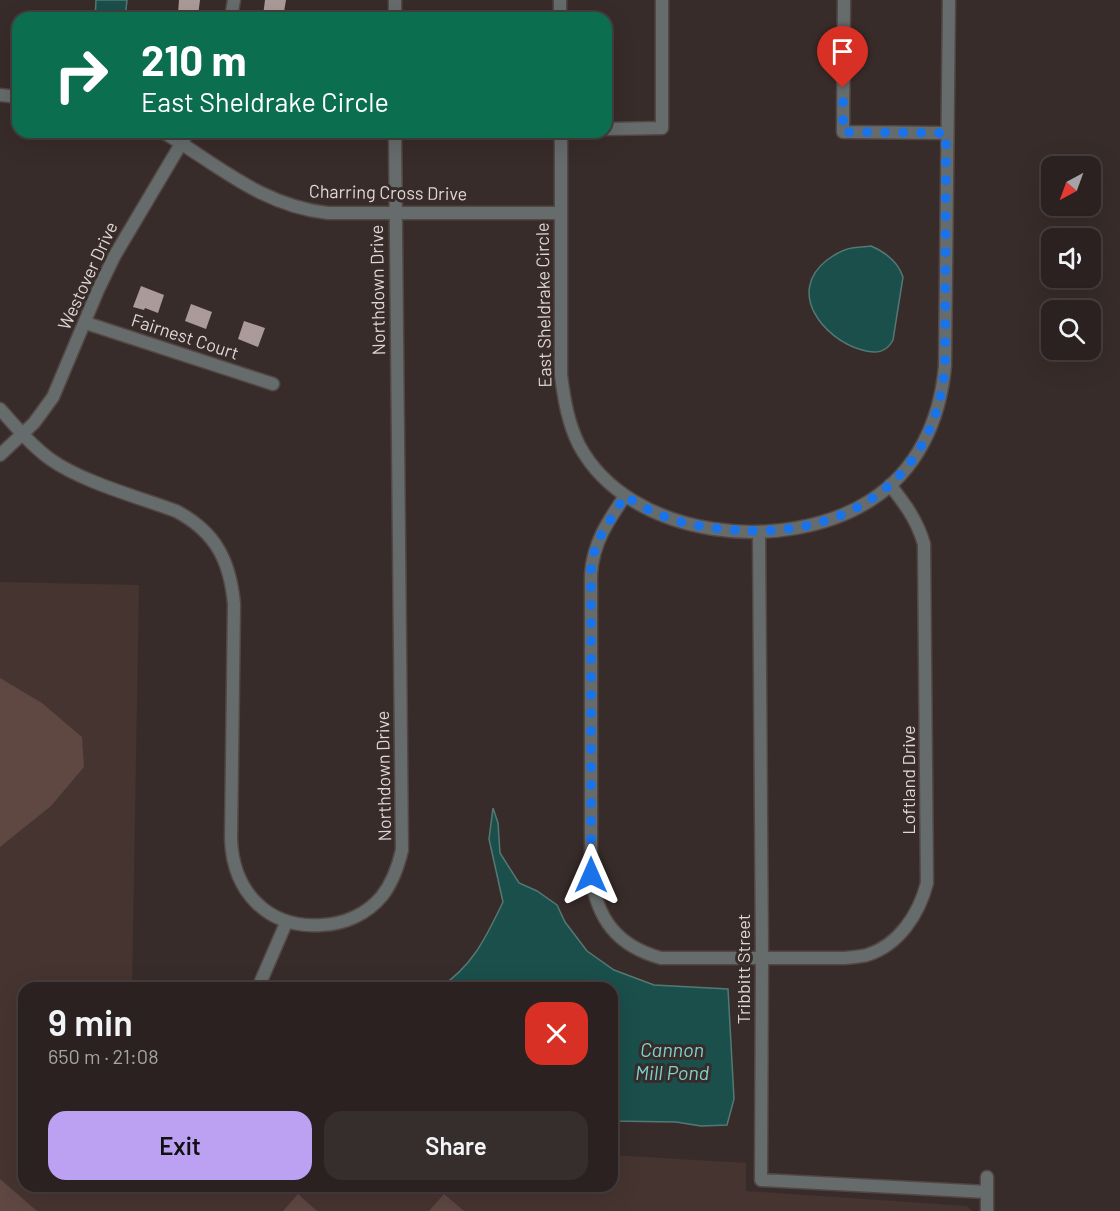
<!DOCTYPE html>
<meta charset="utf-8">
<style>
body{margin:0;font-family:Barlow,sans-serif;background:#362e2d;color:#f1f3f6;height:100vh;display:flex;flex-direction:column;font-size:22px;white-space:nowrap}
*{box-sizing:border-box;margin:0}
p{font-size:20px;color:#a5a3a5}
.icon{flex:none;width:33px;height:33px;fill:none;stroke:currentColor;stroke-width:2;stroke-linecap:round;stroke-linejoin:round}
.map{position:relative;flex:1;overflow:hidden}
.sheet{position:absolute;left:18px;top:982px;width:600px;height:210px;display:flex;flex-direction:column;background:#2a2120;border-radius:18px;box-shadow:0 6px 24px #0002,0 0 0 2px #463e3e}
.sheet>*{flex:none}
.top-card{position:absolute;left:12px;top:12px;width:600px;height:126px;border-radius:18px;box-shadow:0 6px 24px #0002,0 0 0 2px #463e3e;background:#0b6e4f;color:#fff;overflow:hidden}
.needle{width:39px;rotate:221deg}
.tools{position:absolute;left:1041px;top:156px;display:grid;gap:12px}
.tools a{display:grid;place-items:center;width:60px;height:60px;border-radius:12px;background:#2a2120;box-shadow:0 6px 24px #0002,0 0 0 2px #463e3e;font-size:30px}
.pin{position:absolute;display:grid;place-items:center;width:51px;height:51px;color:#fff;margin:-62px -26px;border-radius:50% 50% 50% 0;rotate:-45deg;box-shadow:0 0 6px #0007}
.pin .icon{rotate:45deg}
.me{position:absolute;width:66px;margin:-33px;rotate:0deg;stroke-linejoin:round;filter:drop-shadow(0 0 4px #0008)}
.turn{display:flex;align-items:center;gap:21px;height:126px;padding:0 30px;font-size:27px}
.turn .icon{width:78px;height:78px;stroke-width:2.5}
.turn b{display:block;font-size:42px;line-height:51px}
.round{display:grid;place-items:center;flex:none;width:63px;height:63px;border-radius:18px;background:#362e2d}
.overview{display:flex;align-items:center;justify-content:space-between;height:102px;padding:0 30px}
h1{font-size:36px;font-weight:600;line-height:45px}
.cta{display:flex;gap:12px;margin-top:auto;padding:12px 30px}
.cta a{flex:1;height:69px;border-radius:18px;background:#bca0f2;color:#111;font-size:24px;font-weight:600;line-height:69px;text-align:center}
.cta a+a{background:#362e2d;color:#f1f3f6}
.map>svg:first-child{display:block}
</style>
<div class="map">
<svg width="1120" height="1211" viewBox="0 0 1120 1211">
<rect width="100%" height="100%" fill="#382c2a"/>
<path fill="#463430" d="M0,582l139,3 -7,403h-108v198h588v-31l134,8v28l221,15 5,5h-972z"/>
<path fill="#5f4742" d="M0,678l42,25 40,34 2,30 -33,39 -51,41z
M0,1179l37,32h-37z
M298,1194l19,17h-34z
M444,1194l20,17h-35z"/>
<path fill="#1a4f4b" stroke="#557874" stroke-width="1.5" d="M96,0h31l-2,18h-30z
M871,246c14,6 27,16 32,31l-10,63c-7,13 -17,14 -31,10 -39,-11 -76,-58 -35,-90 7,-5 16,-11 25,-12 6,-1 13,-1 19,-2z
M493,808l5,15 2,30 19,30 18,8 20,14 8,17 22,29 27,19 40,15 74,4 6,110 -7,26 -26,1 -25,-4 -64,-1v-133h-173c34,-22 47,-51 64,-86l-14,-63z"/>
<path fill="#aa9b98" d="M179,0h21l-2,16 -20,-3z
M265,0h21l-3,18 -20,-2z
M141,286l23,9 -6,18 -13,-5 -1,2 -11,-3z
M191,304l21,8 -6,17 -21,-8z
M244,321l21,7 -7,19 -20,-8z"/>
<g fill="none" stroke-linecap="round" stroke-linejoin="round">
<g stroke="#534745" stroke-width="15">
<path id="minor" d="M395,0v18
M560,0v18
M844,0l-1,132 104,1
M231,18l3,-18
M0,95l18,2
M606,129l56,-1v-128
M163,132c55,33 99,74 165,81h233
M561,132v243c3,24 7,48 18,70 51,95 207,110 292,55 47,-30 69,-80 74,-134l4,-366
M86,323l187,61
M0,409c16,18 31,36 50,50 32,23 88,38 126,52 40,21 54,50 58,93l-3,235c2,53 37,90 91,86 23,-1 45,-11 60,-29 11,-14 16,-29 20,-46l-7,-718
M0,455l34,-32 19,-26 45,-107 17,-35 73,-123
M625,496c-17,25 -32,47 -34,78v301c6,44 26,71 70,83h183c7,-1 16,-1 23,-3 32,-10 52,-41 60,-72l-3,-339c-7,-24 -19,-40 -34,-59
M759,532l3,425 -1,223 226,12
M258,988l28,-65
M987,1211v-34"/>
</g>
<use href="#minor" stroke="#656c6b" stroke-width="12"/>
</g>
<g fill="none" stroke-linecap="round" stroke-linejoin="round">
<path stroke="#1a73e8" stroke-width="10" stroke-dasharray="0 18" d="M591,875v-313l7,-22 27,-44c13,8 26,16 41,21 18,7 38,10 58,12 113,13 211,-42 221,-163l1,-233 -103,-1v-44"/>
</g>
<g text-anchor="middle" stroke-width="6" stroke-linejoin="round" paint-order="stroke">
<g font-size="18" fill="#dfd7d5" stroke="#382c2a">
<text transform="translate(388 193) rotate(1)" y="6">Charring Cross Drive</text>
<text transform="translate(88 276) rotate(-65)" y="6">Westover Drive</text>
<text transform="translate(378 290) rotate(-91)" y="6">Northdown Drive</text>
<text transform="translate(544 305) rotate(-91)" y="6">East Sheldrake Circle</text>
<text transform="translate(185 337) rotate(18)" y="6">Fairnest Court</text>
<text transform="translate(384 776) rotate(-91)" y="6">Northdown Drive</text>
<text transform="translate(909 780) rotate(-90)" y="6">Loftland Drive</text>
<text transform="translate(744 969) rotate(-90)" y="6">Tribbitt Street</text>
</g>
<g font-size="20" font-style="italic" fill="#7bd2cc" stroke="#382c2a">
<text x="672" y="1057">Cannon<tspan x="672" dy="23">Mill Pond</tspan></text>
</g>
</g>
</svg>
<div class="tools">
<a><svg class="needle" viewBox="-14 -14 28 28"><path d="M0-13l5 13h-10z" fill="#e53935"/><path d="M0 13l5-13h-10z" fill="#a5a3a5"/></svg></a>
<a><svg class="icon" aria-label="sound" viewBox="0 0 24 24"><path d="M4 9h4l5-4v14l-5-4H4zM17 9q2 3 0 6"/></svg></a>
<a><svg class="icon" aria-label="search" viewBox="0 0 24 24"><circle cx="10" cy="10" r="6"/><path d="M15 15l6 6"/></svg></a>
</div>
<div class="pin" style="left:843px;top:88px;background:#d93025"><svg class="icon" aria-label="arrive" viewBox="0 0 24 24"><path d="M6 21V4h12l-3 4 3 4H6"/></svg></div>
<svg class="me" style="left:591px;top:875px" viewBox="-20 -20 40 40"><path d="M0-17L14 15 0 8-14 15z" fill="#1a73e8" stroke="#fff" stroke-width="4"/></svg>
<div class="top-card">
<div class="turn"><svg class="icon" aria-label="right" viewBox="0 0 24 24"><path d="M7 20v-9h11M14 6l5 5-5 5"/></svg><div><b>210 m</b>East Sheldrake Circle</div></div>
</div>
<section class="sheet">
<div class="overview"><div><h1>9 min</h1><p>650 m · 21:08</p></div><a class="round" style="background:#d93025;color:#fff"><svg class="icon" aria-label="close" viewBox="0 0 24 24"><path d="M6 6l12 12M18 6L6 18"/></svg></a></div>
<div class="cta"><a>Exit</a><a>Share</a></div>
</section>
</div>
